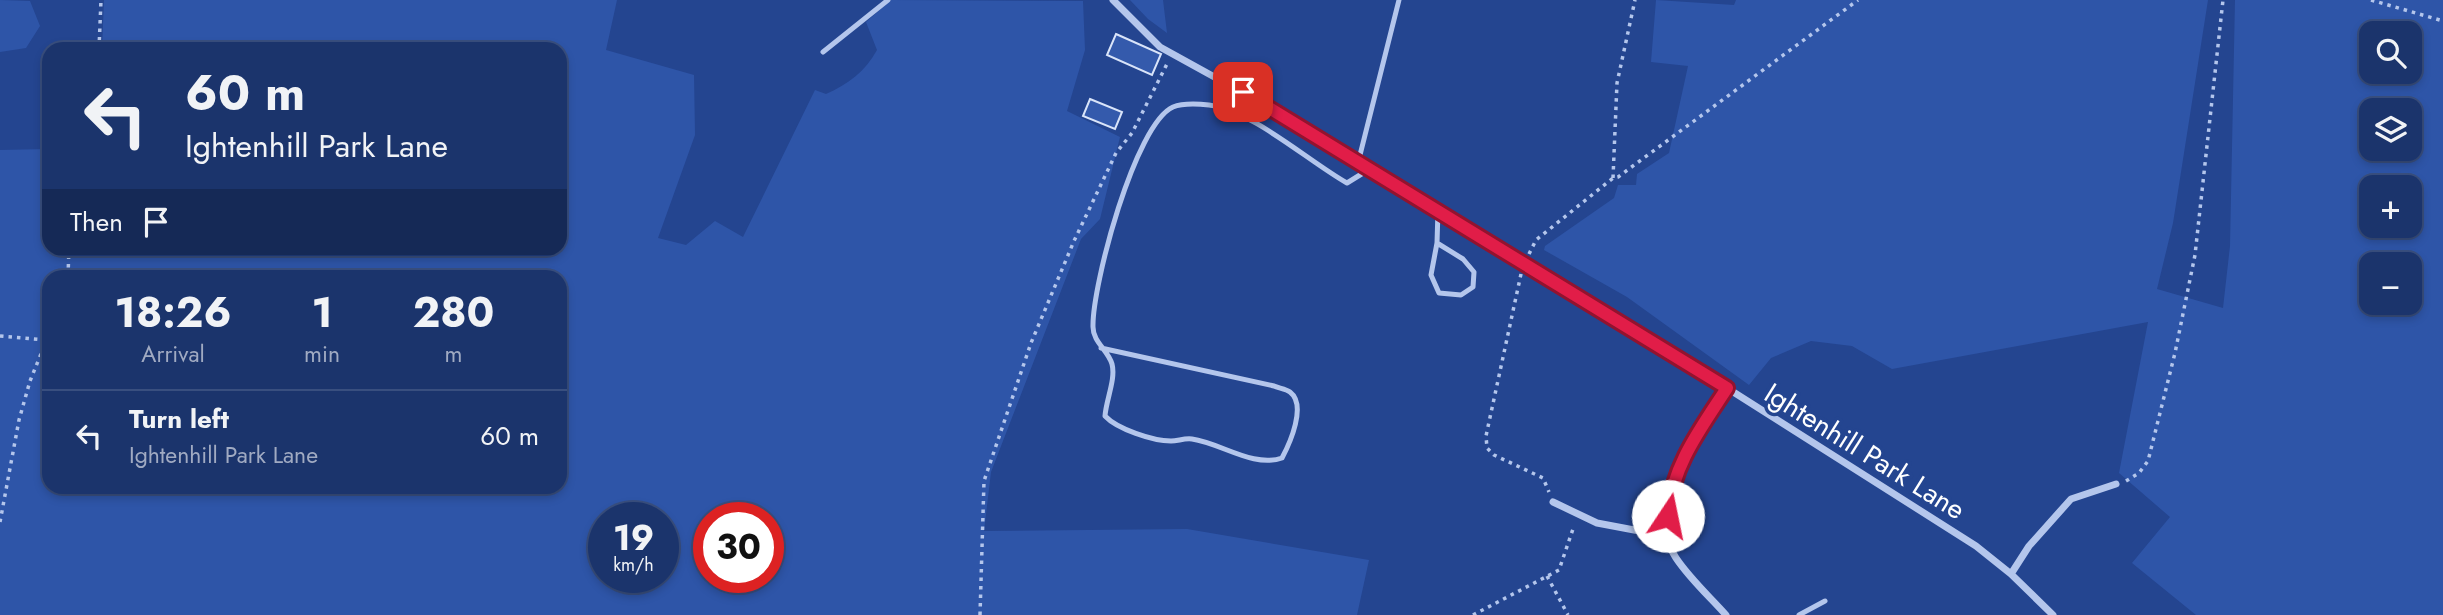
<!DOCTYPE html>
<meta charset="utf-8">
<style>
body{margin:0;font-family:Jost,sans-serif;background:#243c72;color:#f1f3f6;height:100vh;display:flex;flex-direction:column;font-size:26px;white-space:nowrap}
*{box-sizing:border-box;margin:0}
p{font-size:23px;color:#a0aac2}
.icon{flex:none;width:38px;height:38px;fill:none;stroke:currentColor;stroke-width:2;stroke-linecap:round;stroke-linejoin:round}
.map{position:relative;flex:1;overflow:hidden}
.panel{position:absolute;left:42px;top:270px;width:525px;height:224px;display:flex;flex-direction:column;background:#1b346c;border-radius:21px;box-shadow:0 4px 10px #0003,0 0 0 2px #394f7f}
.panel>*{flex:none}
.hud{position:absolute;left:42px;top:42px;width:525px;height:214px;border-radius:21px;box-shadow:0 4px 10px #0003,0 0 0 2px #394f7f;background:#1b346c;color:#f1f3f6;overflow:hidden}
.fabs{position:absolute;left:2359px;top:21px;display:grid;gap:14px}
.fabs a{display:grid;place-items:center;width:63px;height:63px;border-radius:14px;background:#1b346c;box-shadow:0 4px 10px #0003,0 0 0 2px #394f7f;font-size:35px}
.speed{position:absolute;left:588px;top:502px;display:flex;gap:14px;font-size:35px;font-weight:700;text-align:center}
.speed>*{display:grid;place-content:center;width:91px;height:91px;border-radius:50%;background:#1b346c;box-shadow:0 4px 10px #0003,0 0 0 2px #394f7f;line-height:1}
.speed small{font-size:18px;font-weight:400}
.speed .limit{border:10px solid #d22;background:#fff;color:#111}
.pin{position:absolute;display:grid;place-items:center;width:60px;height:60px;color:#fff;margin:-30px;border-radius:14px;box-shadow:0 4px 10px #0006}
.me{position:absolute;width:77px;margin:-38px;rotate:11deg;stroke-linejoin:round;filter:drop-shadow(0 0 5px #0008)}
.turn{display:flex;align-items:center;gap:24px;height:147px;padding:0 28px;font-size:32px}
.turn .icon{width:91px;height:91px;stroke-width:2.5}
.turn b{display:block;font-size:49px;line-height:60px}
.then{display:flex;align-items:center;height:66px;padding:0 28px;background:#0003;gap:14px;font-size:26px}
.eta{display:flex;justify-content:space-evenly;align-items:center;height:119px;text-align:center}
.eta b{font-size:42px;font-weight:700;line-height:49px}
ul{padding:0;list-style:none}
li{display:flex;align-items:center;gap:21px;height:91px;padding:0 28px;border-top:2px solid #394f7f}
li div{flex:1}
li b{display:block;font-size:26px}
li em{font-style:normal}
.map>svg:first-child{display:block}
</style>
<div class="map">
<svg width="2443" height="615" viewBox="0 0 2443 615">
<rect width="100%" height="100%" fill="#244590"/>
<path fill="#2e55a8" fill-rule="evenodd" d="M0,0l30,1 10,25 -14,22 -26,4z
M104,0h513l-11,50 88,25 1,60 -37,103 28,7 29,-24 28,16 72,-147 11,4c22,-10 39,-22 51,-44l-11,-28 25,-22 192,1 2,49 -18,61 53,26 -20,82 -19,20 -90,233 -7,59 203,-2 182,31 -12,55h-1357v-465l49,-1v99h511v-199h-458zM49,276h511v210h-511zM604,518h59v60h-59zM709,518h59v60h-59z
M1130,0h33l4,33 -19,-14z
M1656,0l78,5 2,-5h472l-35,223 -16,66 66,19 7,-62 5,-246h208v615h-247l-64,-52 38,-46 -51,-44 29,-151 -256,47 -40,-23 -41,-5 -40,17 -22,27 -122,-88 -83,-47 1,-4 69,-48 4,-13h18l1,-11 32,-21 19,-87 -37,-4zM2371,33h39v39h-39zM2371,110h39v39h-39zM2371,187h39v39h-39zM2371,264h39v39h-39z"/>
<path fill="#345aac" stroke="#d9e4f9" stroke-width="2" d="M1116,34l45,20 -9,21 -45,-20z
M1090,99l32,13 -7,17 -32,-13z"/>
<g fill="none" stroke-linecap="round" stroke-linejoin="round">
<path stroke="#b4c6ec" stroke-width="3.5" stroke-dasharray="3.5 5" stroke-linecap="butt" d="M2371,0l72,21
M99,49l2,-49
M1613,178l4,-95 18,-83
M1529,254l7,-14 77,-62 5,-1 240,-177
M1521,274l-35,162 1,12 7,7 49,23 6,14
M68,276l1,-28
M0,336l47,4
M2126,481l13,-8 9,-12 27,-108 20,-98 28,-255
M0,522l19,-102 11,-39 19,-47
M1547,576l21,39
M980,615l4,-134 47,-138 43,-102 42,-88 16,-20 36,-71
M1473,615l86,-45 15,-44"/>
<path stroke="#b4c6ec" stroke-width="5" d="M823,52l65,-52
M1358,163l41,-163
M1437,243l26,16 11,13 -1,15 -12,8 -22,-2 -8,-18 6,-32 1,-33
M1101,348l173,38c4,2 12,3 16,6 17,13 0,51 -8,66 -29,10 -61,-15 -90,-19 -8,-1 -14,2 -21,2 -18,0 -54,-12 -66,-25 1,-16 11,-37 7,-52 -4,-14 -19,-22 -19,-37 -1,-41 42,-203 80,-220 10,-4 26,-3 36,-2 44,6 99,56 138,78l21,-13
M1799,615l26,-14"/>
<path stroke="#b4c6ec" stroke-width="7" d="M1113,0l47,47 107,59 101,64 70,40 289,178 249,158 35,28 42,41
M1553,502l44,21 69,13
M2011,574l18,-28 42,-47 45,-15
M1726,615c-16,-18 -36,-36 -50,-57 -34,-49 24,-129 51,-170"/>
</g>
<g fill="none" stroke-linecap="round" stroke-linejoin="round">
<g stroke="#92132f" stroke-width="18">
<path id="route" d="M1243,92l484,296c-26,40 -56,79 -59,128"/>
</g>
<use href="#route" stroke="#e11d48" stroke-width="12"/>
</g>
<g text-anchor="middle" stroke-width="7" stroke-linejoin="round" paint-order="stroke">
<g font-size="28" fill="#fff" stroke="#244590">
<text transform="translate(1865 451) rotate(32)" y="10">Ightenhill Park Lane</text>
</g>
</g>
</svg>
<div class="fabs">
<a><svg class="icon" aria-label="search" viewBox="0 0 24 24"><circle cx="10" cy="10" r="6"/><path d="M15 15l6 6"/></svg></a>
<a><svg class="icon" aria-label="layers" viewBox="0 0 24 24"><path d="M12 4l9 5-9 5-9-5zM3 14l9 5 9-5"/></svg></a>
<a>+</a>
<a>−</a>
</div>
<div class="speed"><div>19<small>km/h</small></div><div class="limit">30</div></div>
<div class="pin" style="left:1243px;top:92px;background:#d93025"><svg class="icon" aria-label="arrive" viewBox="0 0 24 24"><path d="M6 21V4h12l-3 4 3 4H6"/></svg></div>
<svg class="me" style="left:1668px;top:516px" viewBox="-20 -20 40 40"><circle r="19" fill="#fff"/><path d="M0-13L10 11 0 6-10 11z" fill="#e11d48"/></svg>
<div class="hud">
<div class="turn"><svg class="icon" aria-label="left" viewBox="0 0 24 24"><path d="M17 20v-9H6M10 6l-5 5 5 5"/></svg><div><b>60 m</b>Ightenhill Park Lane</div></div>
<div class="then">Then<svg class="icon" aria-label="arrive" viewBox="0 0 24 24"><path d="M6 21V4h12l-3 4 3 4H6"/></svg></div>
</div>
<section class="panel">
<div class="eta">
<div><b>18:26</b><p>Arrival</p></div>
<div><b>1</b><p>min</p></div>
<div><b>280</b><p>m</p></div>
</div>
<ul>
<li><svg class="icon" aria-label="left" viewBox="0 0 24 24"><path d="M17 20v-9H6M10 6l-5 5 5 5"/></svg><div><b>Turn left</b><p>Ightenhill Park Lane</p></div><em>60 m</em></li>
</ul>
</section>
</div>
